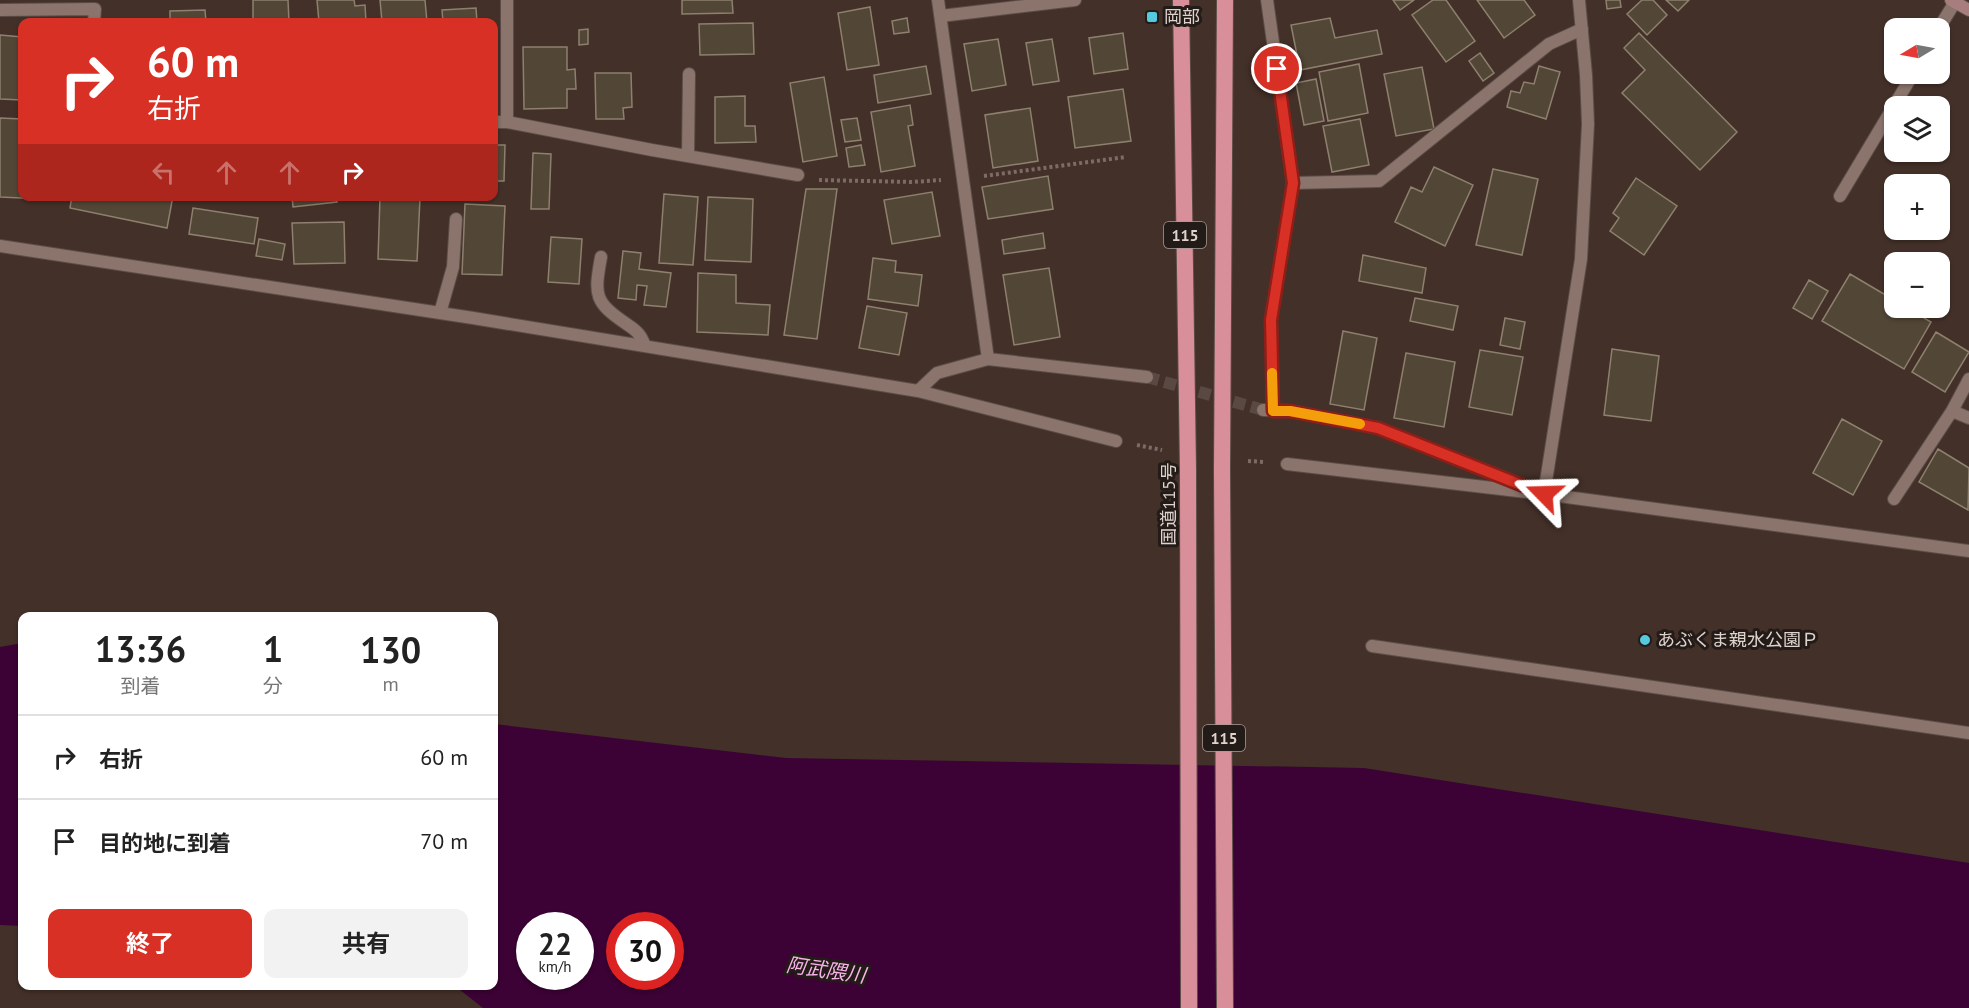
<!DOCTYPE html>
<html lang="ja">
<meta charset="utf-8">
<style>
body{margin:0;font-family:"PT Sans","Noto Sans JP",sans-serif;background:#f2f2f2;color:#222;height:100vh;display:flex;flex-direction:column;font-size:22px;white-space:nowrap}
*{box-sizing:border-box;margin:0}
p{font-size:20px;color:#767676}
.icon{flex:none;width:33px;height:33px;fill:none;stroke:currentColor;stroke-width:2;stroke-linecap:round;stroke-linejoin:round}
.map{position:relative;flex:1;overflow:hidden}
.sheet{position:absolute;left:18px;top:612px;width:480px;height:378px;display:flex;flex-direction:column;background:#fff;border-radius:12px;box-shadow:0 2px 4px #0004}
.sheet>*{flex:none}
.hud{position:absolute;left:18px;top:18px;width:480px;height:183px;border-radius:12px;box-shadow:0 2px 4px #0004;background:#d93025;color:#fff;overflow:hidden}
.needle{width:39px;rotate:260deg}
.buttons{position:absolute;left:1884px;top:18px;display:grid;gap:12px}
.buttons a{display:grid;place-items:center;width:66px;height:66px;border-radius:12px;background:#fff;box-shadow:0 2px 4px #0004;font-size:30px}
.speed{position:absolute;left:516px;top:912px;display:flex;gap:12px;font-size:30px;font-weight:700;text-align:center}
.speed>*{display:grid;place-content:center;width:78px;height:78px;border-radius:50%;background:#fff;box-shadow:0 2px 4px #0004;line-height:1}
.speed small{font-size:15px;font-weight:400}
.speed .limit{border:9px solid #d22;background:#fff;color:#111}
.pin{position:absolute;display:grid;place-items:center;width:51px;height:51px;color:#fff;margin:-26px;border:3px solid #fff;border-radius:50%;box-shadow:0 2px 6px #0007}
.me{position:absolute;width:66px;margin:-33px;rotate:292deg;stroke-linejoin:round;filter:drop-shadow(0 0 4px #0008)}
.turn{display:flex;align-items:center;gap:21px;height:126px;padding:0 30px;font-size:27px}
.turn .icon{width:78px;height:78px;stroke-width:2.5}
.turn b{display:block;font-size:42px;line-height:51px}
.lanes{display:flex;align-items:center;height:57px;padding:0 30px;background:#0003;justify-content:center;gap:30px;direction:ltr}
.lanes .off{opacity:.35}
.eta{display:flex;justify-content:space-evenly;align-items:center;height:102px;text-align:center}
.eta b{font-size:36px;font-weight:700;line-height:42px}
.action{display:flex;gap:12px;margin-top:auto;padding:12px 30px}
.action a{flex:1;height:69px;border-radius:12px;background:#d93025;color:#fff;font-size:24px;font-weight:700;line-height:69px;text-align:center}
.action a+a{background:#f2f2f2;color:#222}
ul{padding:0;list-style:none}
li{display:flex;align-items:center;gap:18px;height:84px;padding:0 30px;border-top:2px solid #e0e0e0}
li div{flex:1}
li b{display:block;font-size:22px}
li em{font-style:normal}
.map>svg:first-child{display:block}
</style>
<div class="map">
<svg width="1969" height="1008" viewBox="0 0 1969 1008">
<rect width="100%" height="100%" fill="#433029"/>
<path fill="#3c0235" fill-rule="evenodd" d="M22,643v283l-22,-1v-278z
M494,724l292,34 578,10 605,95v145h-1486l-28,-22h39zM530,926h50v50h-50zM620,926h50v50h-50z"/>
<path fill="#524636" stroke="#8d806e" stroke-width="1.5" d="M253,0h35l1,22h-36z
M317,0h37l1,6 10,-1 1,17h-47z
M380,0h45l2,22h-45z
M682,0h50l1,13 -51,1z
M1393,0h21l-14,10z
M1433,0h13l29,41 -29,21 -34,-47z
M1477,0h47l11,15 -31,23z
M1606,0h14l1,7 -14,2z
M1642,0h11l14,15 -20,20 -20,-21z
M1666,0h23l-11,11z
M870,7l9,58 -32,5 -9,-57z
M476,8l1,14h-34l-1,-12z
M205,10l1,12h-36v-11z
M907,18l2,14 -15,2 -2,-13z
M1330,18l5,20 42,-8 5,24 -82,16 -9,-45z
M753,23l1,31 -54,1 -1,-31z
M588,29v15l-9,1v-15z
M1123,33l5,36 -34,5 -5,-36z
M1639,33l98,99 -37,38 -78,-77 23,-23 -21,-22z
M0,35l22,2v63l-22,-1z
M998,39l8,46 -34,6 -8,-47z
M1052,39l7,42 -26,4 -7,-42z
M523,47h44v23l8,-1 1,20h-9v19l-43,1z
M1480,53l14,20 -11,8 -14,-20z
M1359,64l9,49 -40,8 -9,-49z
M926,66l5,28 -53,9 -4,-28z
M1539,66l21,6 -14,47 -39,-12 4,-16 9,2 4,-11 10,2z
M1422,67l12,62 -38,7 -12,-62z
M595,73h36l1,34 -9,1 1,11h-28z
M824,77l13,79 -34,6 -13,-79z
M1316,79l8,42 -20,4 -8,-42z
M1123,89l8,52 -56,7 -7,-51z
M745,96v30h10l1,16 -41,1v-46z
M910,105l3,20 -5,1 7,40 -34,6 -10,-60z
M1030,108l8,53 -45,7 -8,-53z
M0,118l22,1v77h21v3l-43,-2z
M857,118l4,22 -16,2 -4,-22z
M1360,119l9,46 -37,7 -9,-46z
M494,145h11l-1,36h-10z
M861,145l4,20 -16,2 -3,-19z
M533,153l18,1 -2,55h-18z
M1434,167l39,18 -28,61 -50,-24 16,-35 11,5z
M1493,169l45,10 -16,76 -46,-10z
M1048,176l5,33 -65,10 -6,-32z
M1636,178l41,28 -33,49 -34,-24 9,-13 -6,-5z
M806,189h31l-20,150 -33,-4z
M932,192l8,44 -48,8 -8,-44z
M664,194l34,3 -5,68 -34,-2z
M72,196h25l8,2 1,-2h67l-6,32 -97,-20z
M292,196h44l1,6 -44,5z
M380,197l40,1 -3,63 -39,-2z
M708,197l45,2 -2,63 -46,-2z
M465,204l40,2 -3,69 -40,-1z
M193,208l65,10 -4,26 -65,-10z
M344,222l1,41 -51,1 -2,-41z
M1043,233l2,15 -41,6 -2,-14z
M551,237l31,2 -3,45 -31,-2z
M259,239l26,5 -3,16 -26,-4z
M623,251l18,2 -2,16 32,4 -5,34 -22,-2 3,-19 -10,-1 -1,15 -18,-2z
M1363,255l63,13 -4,25 -63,-12z
M873,258l23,3 -1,11 27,3 -4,31 -50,-7z
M1049,268l11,69 -46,8 -11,-70z
M698,273l38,2v28l34,2 -2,30 -71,-3z
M1850,274l44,26v8h13l24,14 -27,47 -82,-48z
M1809,280l19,11 -16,28 -19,-11z
M1415,298l43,8 -5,24 -43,-9z
M867,306l40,7 -8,42 -40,-7z
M1505,318l20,4 -5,27 -20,-4z
M1343,331l34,7 -13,72 -34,-6z
M1936,332l33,20 -24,40 -33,-20z
M1612,349l47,7 -8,65 -47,-6z
M1480,350l43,7 -11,58 -43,-8z
M1406,353l49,9 -11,65 -50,-9z
M1842,419l40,22 -29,54 -40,-22z
M1938,449l31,19 -1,42 -49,-28z"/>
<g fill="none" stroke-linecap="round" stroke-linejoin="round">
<path stroke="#5a4842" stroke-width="12" stroke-dasharray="12 6" stroke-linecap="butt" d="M1147,377l116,33"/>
<g stroke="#5c4c47" stroke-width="14">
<path id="service" d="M1372,646l597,87"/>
</g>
<g stroke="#5c4c47" stroke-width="14">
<path id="minor" d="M938,0l50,359
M1267,0l26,183 -22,137 2,91
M0,10l95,-1 -1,13
M941,16l134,-16
M1939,28l16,-26
M494,122h13v-122
M507,122l145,28 146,25
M688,156l1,-82
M1293,183l86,-2 170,-137 33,-15
M1840,196l73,-122
M0,246l473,72 445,73 19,-18 51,-14 159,18
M601,257c-7,39 -7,45 27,68 9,6 13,10 17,21
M440,313l13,-46 3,-48
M918,391l198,50
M1263,410l27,1 88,17 166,66 37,-235 7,-135 -2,-49 -7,-75
M1952,411l17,7
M1287,464l257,30 425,57
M1894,499l58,-88 17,-32"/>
</g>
<g stroke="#5c4c47" stroke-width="14">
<path id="secondary" d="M1951,0l18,10"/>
</g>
<g stroke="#5c4c47" stroke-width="18">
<path id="trunk" d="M1181,0l7,469 1,539
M1225,1008l-3,-539 3,-469"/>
</g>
<path stroke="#7d6c66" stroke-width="4" stroke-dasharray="3 3" stroke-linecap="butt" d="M984,176l142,-19
M819,180l93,2 29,-2
M1137,445l25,5
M1248,461l17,1"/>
<use href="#service" stroke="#8a746c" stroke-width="12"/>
<use href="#minor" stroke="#8a746c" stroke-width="12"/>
<use href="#secondary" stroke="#a87e7d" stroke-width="12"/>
<use href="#trunk" stroke="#d98f9a" stroke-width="16"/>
</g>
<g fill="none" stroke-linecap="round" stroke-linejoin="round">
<g stroke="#8d1f18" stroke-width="15">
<path id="route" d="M1277,69l16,114 -22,137 2,91h17l88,17 166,66"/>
</g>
<use href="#route" stroke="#d93025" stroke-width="10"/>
<path stroke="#f59e0b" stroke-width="10" d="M1272,373l1,38h17l70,13"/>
</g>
<g fill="#55cadf" stroke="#231b17" stroke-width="2">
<rect x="1146" y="11" width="12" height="12" rx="3"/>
<circle cx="1645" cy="640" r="6"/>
</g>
<g text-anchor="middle" stroke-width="6" stroke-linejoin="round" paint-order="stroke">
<g fill="#231b17" stroke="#a79c97" stroke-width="1.5">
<rect x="1164" y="222" width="42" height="26" rx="4.5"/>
<rect x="1203" y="725" width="42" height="26" rx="4.5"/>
</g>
<g font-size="16" font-weight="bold" fill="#dfd3ce">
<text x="1185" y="241">115</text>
<text x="1224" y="744">115</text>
</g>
<g font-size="18" fill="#dfd3ce" stroke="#231b17" text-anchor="start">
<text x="1164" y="23">岡部</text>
<text x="1657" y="646">あぶくま親水公園Ｐ</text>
</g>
<g font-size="18" fill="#dfd3ce" stroke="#231b17">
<text transform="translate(1169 504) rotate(-90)" y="6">国道115号</text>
</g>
<g font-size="20" font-style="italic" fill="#f9b2ea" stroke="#231b17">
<text transform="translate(826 970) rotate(8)" y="7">阿武隈川</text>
</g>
</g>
</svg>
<div class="buttons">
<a><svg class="needle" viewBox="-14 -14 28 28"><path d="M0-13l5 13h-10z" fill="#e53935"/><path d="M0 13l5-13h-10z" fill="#767676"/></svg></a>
<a><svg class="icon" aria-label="layers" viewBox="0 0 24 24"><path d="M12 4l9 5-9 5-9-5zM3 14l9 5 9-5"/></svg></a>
<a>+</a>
<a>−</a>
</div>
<div class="speed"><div>22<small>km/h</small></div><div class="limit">30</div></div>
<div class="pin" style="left:1277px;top:69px;background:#d93025"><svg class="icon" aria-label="arrive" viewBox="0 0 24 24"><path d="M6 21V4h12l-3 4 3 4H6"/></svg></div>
<svg class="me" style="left:1544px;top:494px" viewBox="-20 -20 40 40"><path d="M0-17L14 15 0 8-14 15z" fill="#d93025" stroke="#fff" stroke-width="4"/></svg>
<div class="hud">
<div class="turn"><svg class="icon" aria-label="right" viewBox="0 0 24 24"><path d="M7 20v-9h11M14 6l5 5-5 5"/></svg><div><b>60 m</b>右折</div></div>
<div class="lanes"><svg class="icon off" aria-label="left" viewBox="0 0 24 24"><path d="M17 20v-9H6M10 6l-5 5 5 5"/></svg><svg class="icon off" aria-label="ahead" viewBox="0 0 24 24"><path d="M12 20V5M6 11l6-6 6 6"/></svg><svg class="icon off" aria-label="ahead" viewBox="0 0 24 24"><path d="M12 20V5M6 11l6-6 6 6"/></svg><svg class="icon" aria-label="right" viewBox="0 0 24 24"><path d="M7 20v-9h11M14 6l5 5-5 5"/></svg></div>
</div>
<section class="sheet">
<div class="eta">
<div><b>13:36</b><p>到着</p></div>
<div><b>1</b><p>分</p></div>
<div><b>130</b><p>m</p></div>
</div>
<ul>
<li><svg class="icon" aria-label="right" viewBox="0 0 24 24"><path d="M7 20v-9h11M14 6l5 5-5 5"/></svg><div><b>右折</b></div><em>60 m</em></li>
<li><svg class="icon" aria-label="arrive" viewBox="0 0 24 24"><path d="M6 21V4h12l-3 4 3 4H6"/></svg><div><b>目的地に到着</b></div><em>70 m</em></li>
</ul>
<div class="action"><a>終了</a><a>共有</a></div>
</section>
</div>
